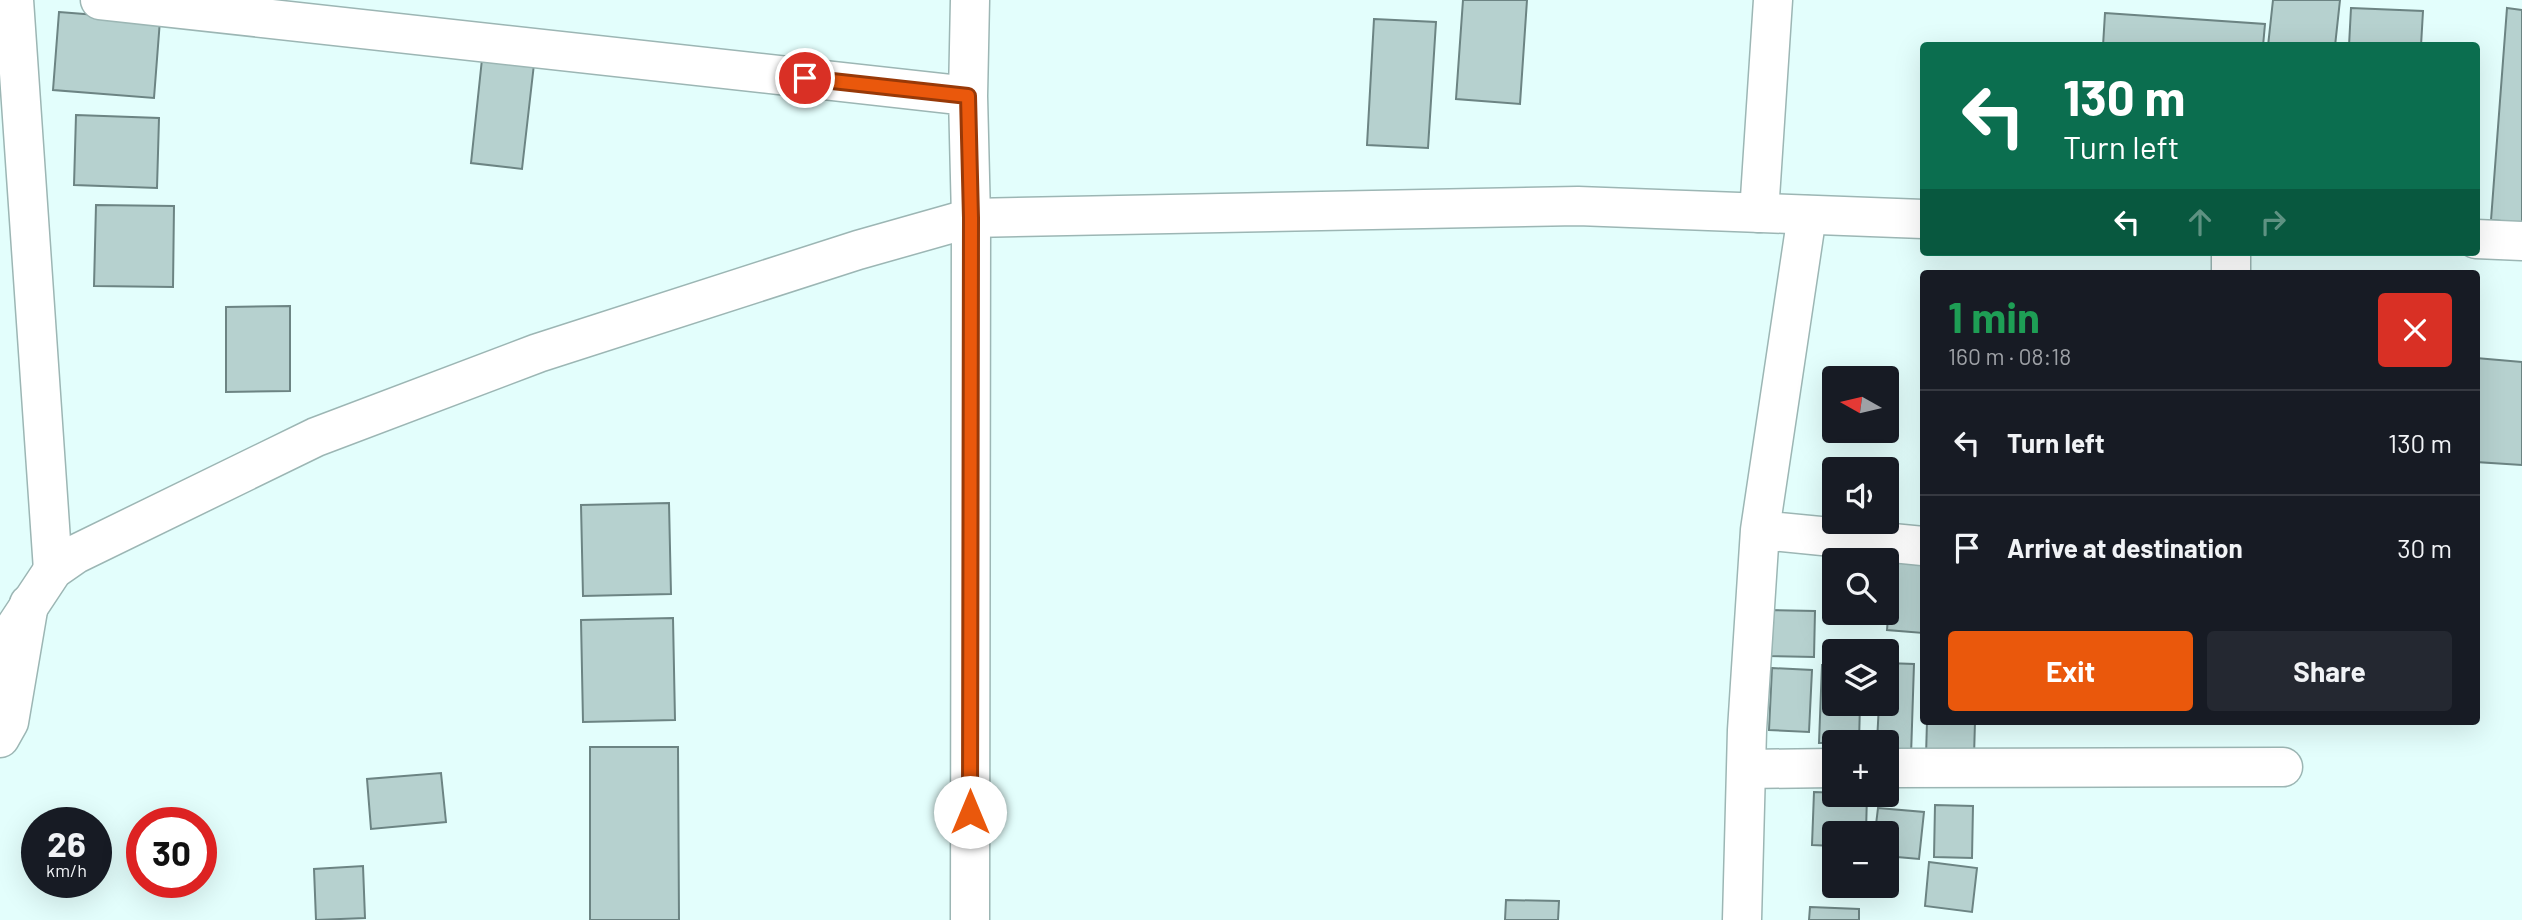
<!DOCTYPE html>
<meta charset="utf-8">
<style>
body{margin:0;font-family:Barlow,sans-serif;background:#242831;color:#f1f3f6;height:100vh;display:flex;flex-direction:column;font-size:26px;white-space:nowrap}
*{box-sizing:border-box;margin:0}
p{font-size:23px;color:#9ea1a6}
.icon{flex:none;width:38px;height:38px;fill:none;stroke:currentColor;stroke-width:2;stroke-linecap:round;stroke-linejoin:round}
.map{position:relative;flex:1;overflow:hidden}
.drawer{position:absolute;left:1920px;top:270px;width:560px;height:455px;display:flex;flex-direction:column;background:#171b24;border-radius:7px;box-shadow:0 7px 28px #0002}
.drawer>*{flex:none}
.guide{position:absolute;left:1920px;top:42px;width:560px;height:214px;border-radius:7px;box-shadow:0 7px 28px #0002;background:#0b6e4f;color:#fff;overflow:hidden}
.needle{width:46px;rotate:278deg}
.fabs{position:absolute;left:1822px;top:366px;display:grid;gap:14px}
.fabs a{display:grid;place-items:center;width:77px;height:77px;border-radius:7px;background:#171b24;box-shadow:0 7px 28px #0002;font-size:35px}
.speed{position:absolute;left:21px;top:807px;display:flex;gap:14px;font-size:35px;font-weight:700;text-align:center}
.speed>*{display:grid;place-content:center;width:91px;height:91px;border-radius:50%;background:#171b24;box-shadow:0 7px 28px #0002;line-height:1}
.speed small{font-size:18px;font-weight:400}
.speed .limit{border:10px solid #d22;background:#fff;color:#111}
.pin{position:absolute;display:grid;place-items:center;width:60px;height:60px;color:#fff;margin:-30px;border:4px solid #fff;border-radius:50%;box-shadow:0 2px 7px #0007}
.me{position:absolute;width:77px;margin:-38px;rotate:0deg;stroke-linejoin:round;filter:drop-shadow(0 0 5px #0008)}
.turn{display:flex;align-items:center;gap:24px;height:147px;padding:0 28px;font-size:32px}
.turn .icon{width:91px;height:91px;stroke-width:2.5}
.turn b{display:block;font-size:49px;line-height:60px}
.lanes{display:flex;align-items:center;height:66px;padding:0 28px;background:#0003;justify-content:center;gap:35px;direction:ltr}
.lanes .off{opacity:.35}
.round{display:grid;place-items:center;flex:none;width:74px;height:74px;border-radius:7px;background:#242831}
.summary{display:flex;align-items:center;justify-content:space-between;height:119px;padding:0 28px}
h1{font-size:42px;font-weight:700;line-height:52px;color:#1e9e55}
.primary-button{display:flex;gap:14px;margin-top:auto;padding:14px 28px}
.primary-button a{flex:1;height:80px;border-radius:7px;background:#ea580c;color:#fff;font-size:28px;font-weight:700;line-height:80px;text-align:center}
.primary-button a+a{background:#242831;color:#f1f3f6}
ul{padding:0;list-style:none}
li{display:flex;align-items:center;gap:21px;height:105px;padding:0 28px;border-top:2px solid #363941}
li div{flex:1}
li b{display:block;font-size:26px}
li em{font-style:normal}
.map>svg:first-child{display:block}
</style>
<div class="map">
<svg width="2522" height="920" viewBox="0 0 2522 920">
<rect width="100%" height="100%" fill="#e3fefc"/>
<path fill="#b6d1cf" stroke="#6c8483" stroke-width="2" d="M1463,0h64l-7,104 -64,-5z
M2273,0h67l-5,46h-67z
M2351,8l72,3 -2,35h-72z
M2507,8l15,2v213l-31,-3z
M59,12l101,8 -6,78 -101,-8z
M2105,13l160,11 -2,22h-160z
M1374,19l62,3 -8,126 -61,-3z
M482,59l52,5 -12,105 -51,-6z
M76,115l83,3 -2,70 -83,-3z
M96,205l78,1 -1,81 -79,-1z
M290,306v85l-64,1v-85z
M2476,358l46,4v103l-46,-3z
M669,503l2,91 -88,2 -2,-91z
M1893,552l30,3v78l-36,-3z
M1768,610l47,1 -1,46 -47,-1z
M673,618l2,102 -92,2 -2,-102z
M1886,663l28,1 -3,92 -25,-1v-13h-9l2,-38h7z
M1822,665l12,1v38h26l-1,38 -40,1z
M1772,668l40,2 -3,62 -40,-2z
M1927,721h48l-1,36 -48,-1z
M590,747h88l1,173h-89z
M441,773l5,49 -75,7 -4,-50z
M1814,792l53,2 -1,39h-32v13l-22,-1z
M1935,805l38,1 -1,52 -38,-1z
M1878,808l46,4 -5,47 -33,-3v-23h-11z
M1929,862l48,6 -5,44 -47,-6z
M363,866l2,52 -49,2 -2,-51z
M1506,900l53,1 -1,19h-53z
M1810,907l49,2v11h-50z"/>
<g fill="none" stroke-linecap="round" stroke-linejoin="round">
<g stroke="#9cb6b4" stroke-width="41">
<path id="minor" d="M14,0l39,570
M100,0l868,96
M970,0l-2,96 3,122 -1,702
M1759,213l14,-213
M2231,273v-21
M1760,530l163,16
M0,738l9,-16 20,-118
M1886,768l397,-1
M1746,769l88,-1
M1742,920l5,-190 13,-200 47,-315"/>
</g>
<g stroke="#9cb6b4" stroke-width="41">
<path id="major" d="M2476,239l46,2
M0,650l53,-80 23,-16 240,-117 222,-84 320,-103 113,-32 607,-12 345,13"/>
</g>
<use href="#minor" stroke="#fff" stroke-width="38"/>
<use href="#major" stroke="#fff" stroke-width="38"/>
</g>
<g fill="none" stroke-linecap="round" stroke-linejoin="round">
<g stroke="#983908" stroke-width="18">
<path id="route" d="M805,78l163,18 3,122 -1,594"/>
</g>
<use href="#route" stroke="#ea580c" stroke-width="12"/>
</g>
</svg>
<div class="fabs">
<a><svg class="needle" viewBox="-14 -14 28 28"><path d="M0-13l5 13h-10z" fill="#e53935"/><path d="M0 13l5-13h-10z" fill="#9ea1a6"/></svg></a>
<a><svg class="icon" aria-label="sound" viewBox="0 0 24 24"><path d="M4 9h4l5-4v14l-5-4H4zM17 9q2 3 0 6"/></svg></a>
<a><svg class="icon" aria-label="search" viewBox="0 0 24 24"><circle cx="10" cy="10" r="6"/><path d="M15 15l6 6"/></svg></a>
<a><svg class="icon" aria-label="layers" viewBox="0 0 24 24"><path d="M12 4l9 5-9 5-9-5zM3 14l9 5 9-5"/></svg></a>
<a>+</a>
<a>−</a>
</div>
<div class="speed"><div>26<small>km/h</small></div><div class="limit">30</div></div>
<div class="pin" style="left:805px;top:78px;background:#d93025"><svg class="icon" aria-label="arrive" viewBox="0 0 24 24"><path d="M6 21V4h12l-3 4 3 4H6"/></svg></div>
<svg class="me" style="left:970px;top:812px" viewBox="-20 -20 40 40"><circle r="19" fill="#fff"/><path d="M0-13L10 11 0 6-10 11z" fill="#ea580c"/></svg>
<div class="guide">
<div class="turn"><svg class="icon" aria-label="left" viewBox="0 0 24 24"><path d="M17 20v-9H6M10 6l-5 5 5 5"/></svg><div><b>130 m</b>Turn left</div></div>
<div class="lanes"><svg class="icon" aria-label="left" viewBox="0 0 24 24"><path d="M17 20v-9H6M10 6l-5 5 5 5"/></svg><svg class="icon off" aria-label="ahead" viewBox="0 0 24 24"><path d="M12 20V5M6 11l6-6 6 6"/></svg><svg class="icon off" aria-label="right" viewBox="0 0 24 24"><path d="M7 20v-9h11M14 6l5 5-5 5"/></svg></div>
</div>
<section class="drawer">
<div class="summary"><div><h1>1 min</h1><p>160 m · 08:18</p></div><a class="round" style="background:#d93025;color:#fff"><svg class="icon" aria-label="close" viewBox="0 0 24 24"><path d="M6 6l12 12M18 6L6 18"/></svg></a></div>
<ul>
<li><svg class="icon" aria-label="left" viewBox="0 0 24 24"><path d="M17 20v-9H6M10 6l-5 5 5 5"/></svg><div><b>Turn left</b></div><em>130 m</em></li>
<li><svg class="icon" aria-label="arrive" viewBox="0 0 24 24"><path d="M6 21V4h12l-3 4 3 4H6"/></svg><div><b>Arrive at destination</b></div><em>30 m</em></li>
</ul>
<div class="primary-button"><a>Exit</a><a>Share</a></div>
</section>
</div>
